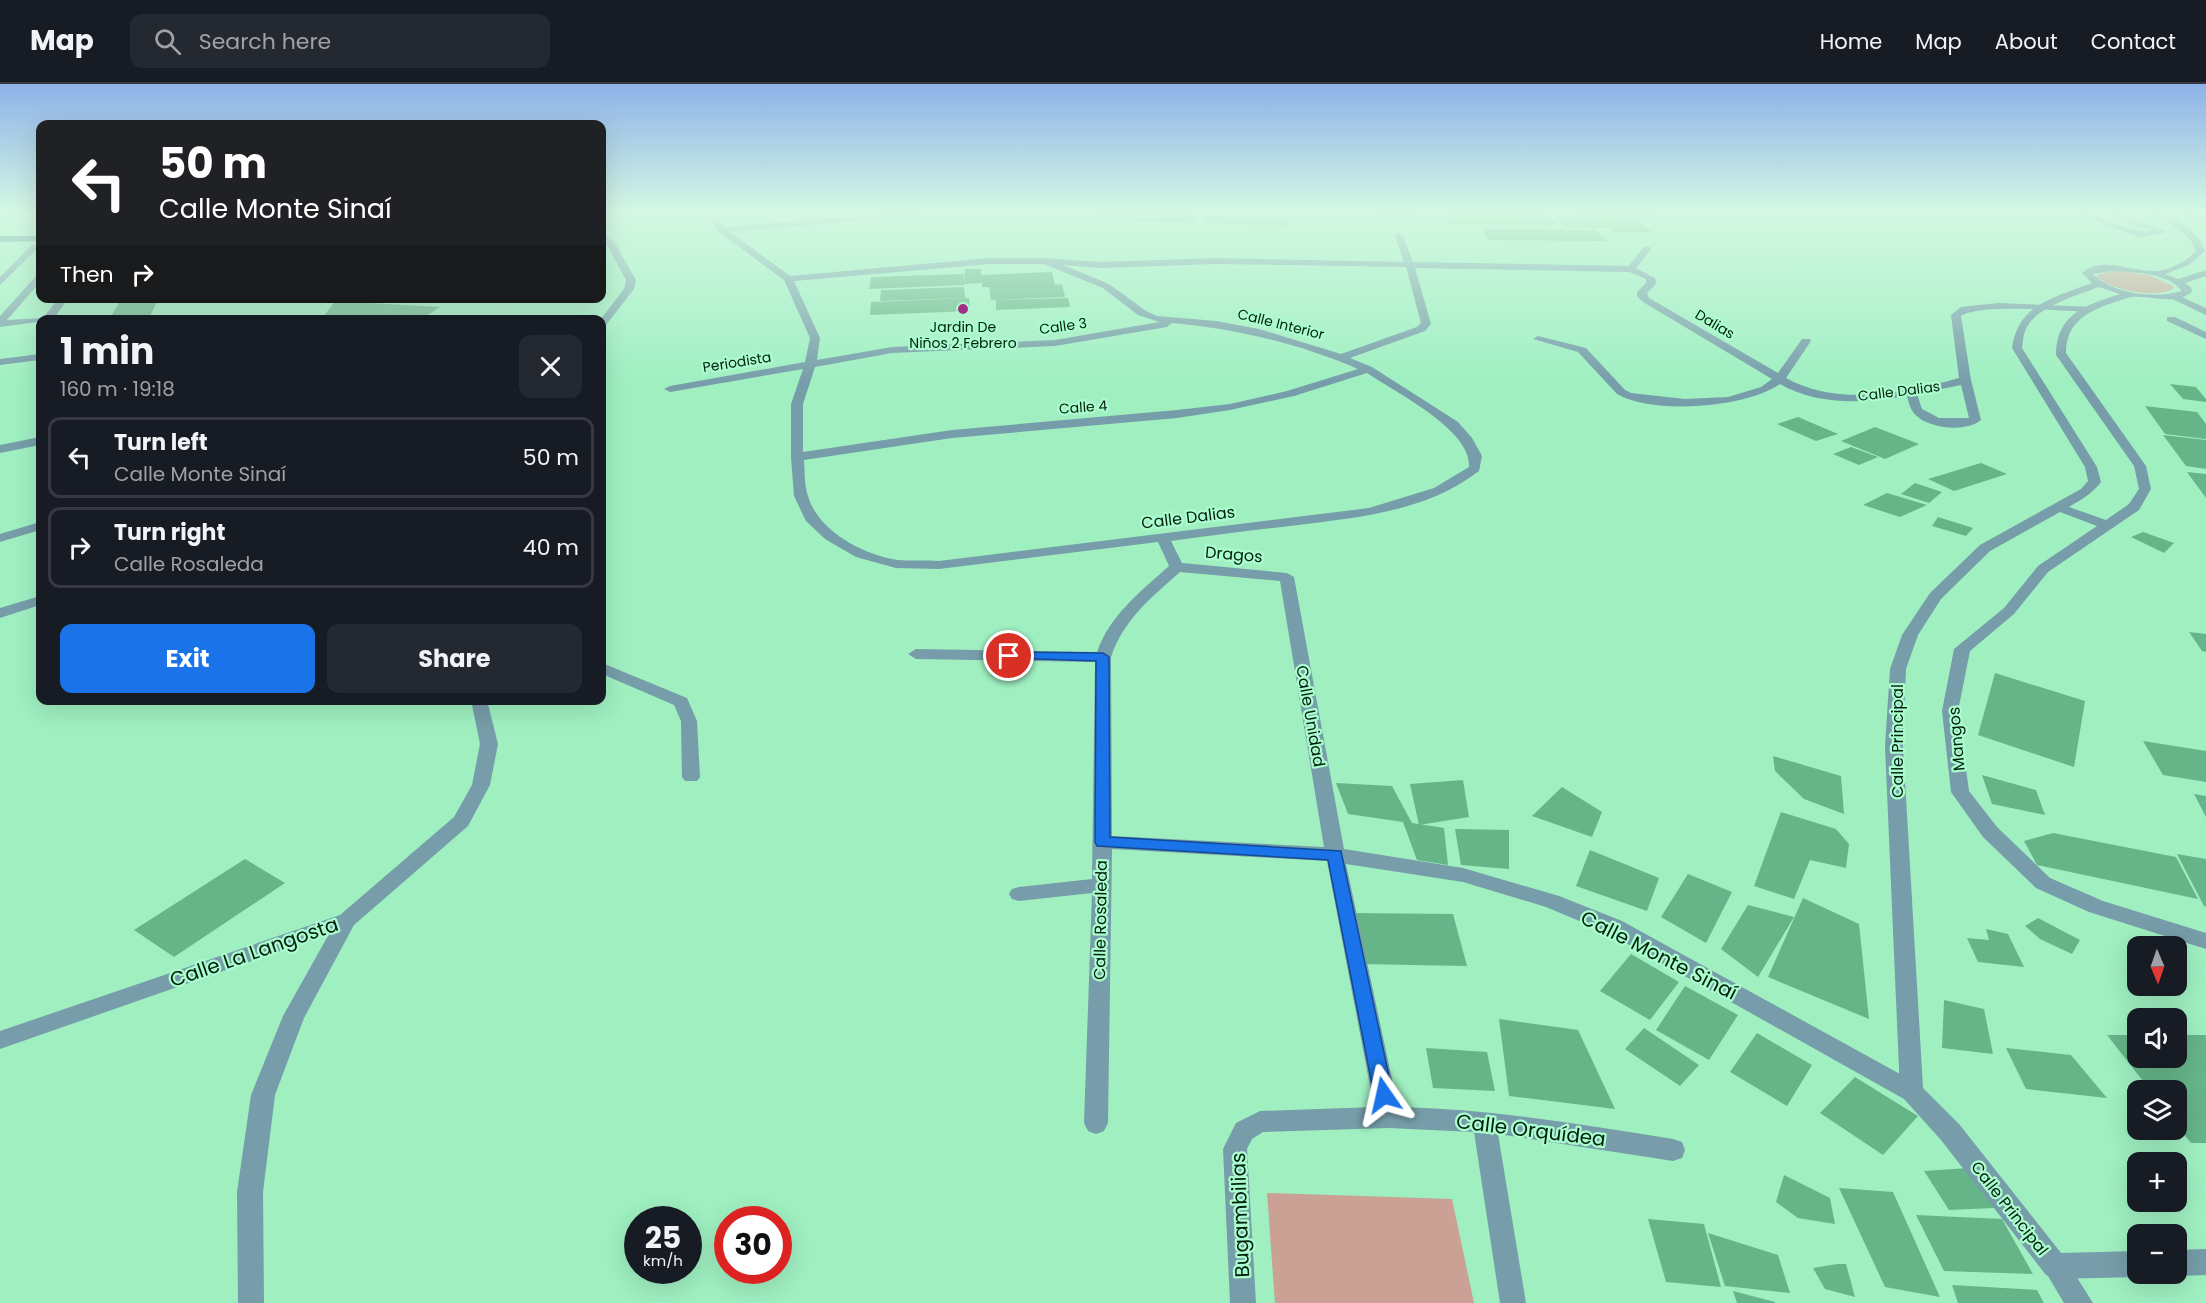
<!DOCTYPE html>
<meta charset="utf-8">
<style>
body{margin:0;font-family:Poppins,sans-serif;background:#242831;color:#f1f3f6;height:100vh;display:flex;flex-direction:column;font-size:22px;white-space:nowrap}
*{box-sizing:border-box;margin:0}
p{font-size:20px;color:#9ea1a6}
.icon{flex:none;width:33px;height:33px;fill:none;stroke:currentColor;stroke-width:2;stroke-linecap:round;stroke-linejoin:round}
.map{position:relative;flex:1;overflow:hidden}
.drawer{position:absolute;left:36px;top:231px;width:570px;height:390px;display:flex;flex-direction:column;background:#171b24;border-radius:12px;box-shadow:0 6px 24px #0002}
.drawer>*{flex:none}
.top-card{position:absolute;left:36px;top:36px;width:570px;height:183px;border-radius:12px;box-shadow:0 6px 24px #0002;background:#202124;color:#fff;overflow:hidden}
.needle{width:39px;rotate:178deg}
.fabs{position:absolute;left:2127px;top:852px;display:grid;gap:12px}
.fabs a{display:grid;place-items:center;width:60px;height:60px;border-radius:12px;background:#171b24;box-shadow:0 6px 24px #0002;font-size:30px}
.speed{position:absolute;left:624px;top:1122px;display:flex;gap:12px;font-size:30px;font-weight:700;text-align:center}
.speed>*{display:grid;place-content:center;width:78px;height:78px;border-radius:50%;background:#171b24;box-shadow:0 6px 24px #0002;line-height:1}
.speed small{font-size:15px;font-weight:400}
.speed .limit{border:9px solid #d22;background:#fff;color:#111}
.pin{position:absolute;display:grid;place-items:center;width:51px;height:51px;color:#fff;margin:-26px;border:3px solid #fff;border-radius:50%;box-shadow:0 2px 6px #0007}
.me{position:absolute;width:66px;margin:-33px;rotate:349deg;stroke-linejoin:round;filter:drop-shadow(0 0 4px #0008)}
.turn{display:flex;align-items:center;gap:21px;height:126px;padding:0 24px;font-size:27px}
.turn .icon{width:78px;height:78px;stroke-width:2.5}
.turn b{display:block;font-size:42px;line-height:51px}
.then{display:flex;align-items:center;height:57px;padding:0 24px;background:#0003;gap:12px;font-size:22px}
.round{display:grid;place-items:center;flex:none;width:63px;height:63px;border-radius:12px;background:#242831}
.overview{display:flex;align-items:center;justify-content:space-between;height:102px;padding:0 24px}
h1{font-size:36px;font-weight:700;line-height:45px}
.action{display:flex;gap:12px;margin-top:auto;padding:12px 24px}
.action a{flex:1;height:69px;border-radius:12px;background:#1a73e8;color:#fff;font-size:24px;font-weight:700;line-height:69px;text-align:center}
.action a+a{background:#242831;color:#f1f3f6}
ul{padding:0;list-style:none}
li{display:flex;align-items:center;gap:18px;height:81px;margin:0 12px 9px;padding:0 12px;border:3px solid #363941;border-radius:12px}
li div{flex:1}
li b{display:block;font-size:22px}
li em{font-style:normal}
header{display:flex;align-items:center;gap:36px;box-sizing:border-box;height:84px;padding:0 30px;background:#171b24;border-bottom:2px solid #363941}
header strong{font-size:28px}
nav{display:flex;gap:33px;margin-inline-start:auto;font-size:21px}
.search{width:420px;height:54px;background:#242831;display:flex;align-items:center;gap:15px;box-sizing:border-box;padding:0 21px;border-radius:12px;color:#9ea1a6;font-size:22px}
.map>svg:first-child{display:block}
</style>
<header>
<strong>Map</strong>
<div class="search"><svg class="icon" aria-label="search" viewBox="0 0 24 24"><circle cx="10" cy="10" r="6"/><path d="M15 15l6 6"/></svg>Search here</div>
<nav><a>Home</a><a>Map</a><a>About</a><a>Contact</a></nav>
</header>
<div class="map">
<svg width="2206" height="1219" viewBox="0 0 2206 1219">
<rect width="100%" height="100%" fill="#9fefc1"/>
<path fill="#caa194" d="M2115,186l34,5 24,11v3c-19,10 -59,1 -75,-11l-1,-3z
M1267,1109l185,6 22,104h-199z"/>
<path fill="#66b589" d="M1095,128h70l31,1 -1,10 -102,-3z
M1376,128h37l2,5 -37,-1z
M1570,128h82l7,7 -63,-1 6,2 37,1 12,11h-38l-4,-4 -44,-1 -8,-9h18z
M1443,130h105l9,11 -108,-1z
M1207,131l81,3v8l-82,-3z
M1481,145l115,1 10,11 -117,-1z
M965,185h16v6l71,-3 3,13 7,-1 3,13 -74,3 -2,-13h-7v-4l-17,1z
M964,190l1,11 -96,4 2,-12z
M964,203l1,11 -85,3 1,-11z
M159,214l-11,22h-39l12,-21z
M969,214l1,13 -100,4 1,-13z
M1068,214l2,9 -74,3v-10z
M335,217l105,6 -20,13 -96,-4z
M2170,300l26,3 10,12v3l-23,-3z
M2145,322l52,6 9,12v15l-41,-5z
M1798,333l40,17 -22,7 -39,-17z
M1875,343l44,17 -34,15 -44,-18z
M2163,351l43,5v29l-20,-3z
M1851,363l27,10 -19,8 -26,-11z
M1981,379l26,11 -53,17 -26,-12z
M2187,388l19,2v24z
M1915,399l27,9 -13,11 -28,-9z
M1887,409l40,12 -27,12 -37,-12z
M1938,433l35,11 -7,8 -34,-10z
M2143,448l31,11 -10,10 -33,-16z
M2189,548l17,2v18l-4,-1z
M1995,589l90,28 -11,66 -96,-32z
M2143,657l63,10v31l-43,-7z
M1773,672l68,20 3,38 -40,-15 -29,-28z
M1982,691l54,15 9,25 -53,-11z
M1463,696l6,37 -50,8 -9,-41z
M1336,699l56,3 20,37 32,5 4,37 -31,-5 -14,-38 -55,-8z
M1562,703l40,25 -10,25 -60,-21z
M2194,710l12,2v21z
M1781,728l55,17 13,15 -3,24 -36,-8 -16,39 -40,-13z
M1455,745l54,1v39l-48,-4z
M2053,749l123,24 22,42 -161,-34 -13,-24z
M1590,766l69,28 -12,33 -71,-25z
M2177,770l29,5v48l-2,-1z
M245,775l40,24 -111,74 -40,-27z
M1688,790l44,18 -26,51 -45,-26z
M1803,814l56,26 10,95 -101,-42z
M1748,821l46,12 -36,60 -37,-28z
M1349,829l104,1 14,52 -109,-2z
M2038,834l42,22 -8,14 -32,-15 -15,-13z
M1986,845l22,5 16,33 -46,-5 -11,-24 22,2z
M1631,870l48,28 -29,38 -50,-29z
M1685,902l53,29 -29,45 -53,-30z
M1944,916l40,9 9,45 -51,-6z
M1499,935l79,11 37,79 -106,-13z
M1644,944l55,37 -19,21 -55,-37z
M1757,949l55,32 -25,41 -57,-34z
M2107,951h31v23h38v-23h30v108h-15l-15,-18v-35h-26z
M1426,964l61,4 8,39 -62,-3z
M2006,964l65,7 36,43 -81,-9z
M1855,993l63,39 -35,39 -63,-42z
M1968,1084l26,40 -45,2 -25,-39z
M1784,1091l46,23 5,26 -37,-6 -22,-16z
M1839,1104l54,4 47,105 -55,-10z
M1916,1131l86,4 31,55 -89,-3z
M1648,1135l56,5 17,63 -55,-5z
M1708,1149l70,22 12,38 -65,-7z
M1837,1180h9l9,33 -30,-8 -12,-21z
M1952,1201l85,5 7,13h-86z
M1733,1207l42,11v1h-38z"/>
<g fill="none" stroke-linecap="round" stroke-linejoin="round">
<path fill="#769da9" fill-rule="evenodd" d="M1062,128h8v1l-4,2z
M2073,128c28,0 52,22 79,19l-50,-19h12l54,20 -28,6z
M33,160l7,2 -40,39v-8z
M1645,162l7,2 -18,23h-6l-2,-2z
M40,190v8l-33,38 36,-2 16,-20h10l-2,2 -14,20 -53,7v-11l37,-41z
M2167,233h8l31,15v7l-39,-18z"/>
<path fill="#769da9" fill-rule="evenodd" d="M705,128h8l11,15 180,-15h33l-4,2 -203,18 60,44 200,-18h55l55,4 117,-4 187,4 -9,-26 4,-3 4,3 10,26 218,4 24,12 1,6 -9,9 2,5 129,75 24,-34h8l1,2 -25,37c51,29 120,15 173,0l-8,-63 10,-8 37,-4 95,4v4l-3,1c-25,-1 -111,-9 -129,4l10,64 10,40c-14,12 -49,9 -63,-3 -7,-5 -9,-13 -11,-21 -43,7 -89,10 -127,-12 -34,24 -127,31 -163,10l-39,-42 -45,-13 5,-3 48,12 39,42 6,3 54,6 43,-2 33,-10 11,-8 -129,-77 -6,-6v-4l9,-9v-4l-17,-7 -214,-4 16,56 -6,7 -75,27 22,9 86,55 14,16 10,18 -3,15c-52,40 -117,46 -181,54 -42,5 -85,10 -127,16l11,22 105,10 7,4 50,272 119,19 96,28 63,25 298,164 4,7 -4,7 -8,3 -8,-3 -296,-166 -62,-26 -83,-25 -117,-18 52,243c92,2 184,17 275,32l9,3 3,8 -3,8 -9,3 -175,-27 28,169h-26l-26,-171 -86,-4 -125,4 -11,7 -5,10 9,154h-26l-7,-154 13,-26 24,-12 114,-4 -47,-246 -215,-12 -4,274 -4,8 -8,3 -8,-3 -4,-8 8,-230 -73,8 -7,-2 -3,-5 3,-5 7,-2 73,-8 3,-217 -179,-3 -8,-5 8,-5 181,3c13,-37 43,-60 72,-86l-11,-24 -219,27 -43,-1 -40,-11 -31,-18 -19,-18 -12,-25 -3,-39v-53l12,-35 -133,23 -6,-3 6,-3 135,-24 5,-24 -26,-58 -65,-48zM990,180h54l59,24 35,27 21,7 -104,18 -163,7 -75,13 3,-22 -26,-57zM1217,180l189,3 15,56 -4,4 -76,27 -82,-25 -43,-8 -59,-5 -11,-5 -37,-27 -46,-19 37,3zM1172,239c65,6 125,20 186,46l-71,22 -57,13 -53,6 -225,20 -149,22v-48l12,-37 77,-14 163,-7 112,-19zM1367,289c28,19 105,57 102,94l-35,21 -65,20 -430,53c-14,-1 -28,0 -41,-1 -35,-5 -80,-29 -90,-64 -4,-11 -3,-25 -4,-36l148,-22 225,-20 53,-8 64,-14zM1961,301l8,33h-30l-17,-9 -5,-15zM1180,488l100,9 44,266 -212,-11 -1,-179c13,-38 40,-59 69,-85z
M602,150l12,8 22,38 -2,9 -28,36 -4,1v-6h-2l24,-31 2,-9 -19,-35 -5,-4z
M2173,209l33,15v7l-36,-17 -2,-2z
M40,270v6l-40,5v-6z
M40,353v8l-40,8v-8z
M40,438v8l-40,12v-8z
M40,512v9l-40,13v-10z
M602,579l85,35 10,23 3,56 -3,4h-12l-3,-4 -1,-56 -7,-16 -72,-31z
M471,616h16l11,44 -8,41 -22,41 -114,99 -50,93 -29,77 -12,97 1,111h-26l-1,-111 14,-97 32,-79 46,-82 -329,115v-18l340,-116 114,-98 18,-32 8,-41z
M2055,1169l9,4 29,46h-29l-22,-37 4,-9z"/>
<path fill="#769da9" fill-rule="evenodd" d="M2150,128c23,0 47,17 55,39l-16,14 -24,9 13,5 28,-9v6l-21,7 6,4 1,5c-18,14 -40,3 -60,5 -7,1 -16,5 -23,7 -25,9 -43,21 -43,49l80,113 5,23 -12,21 -91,62 -34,42 -44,37 -12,60 11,80 28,36 53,51 53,23 103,32v16l-117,-37 -53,-24 -53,-51 -32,-45 -9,-81 12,-62 50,-41 34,-42 59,-40 -37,-14 -70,39 -49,48 -23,36 -12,34 -3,77 20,342 36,36 102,129 77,-2v23h8l-8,3 -83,2 -9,-4 -105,-135 -37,-41 -4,-7 -15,-346 5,-77 12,-34 28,-42 50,-48 101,-56 7,-8 -3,-14 -73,-119c6,-44 43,-51 80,-65l-10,-10c20,-18 50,-1 73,-2 14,0 32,-10 41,-20 -8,-23 -29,-26 -46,-39zM2110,187c21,1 58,1 72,20 -26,8 -70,3 -89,-17zM2099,203l21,7c-34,11 -64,20 -64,61l78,111 5,23 -10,15 -23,16 -37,-13c13,-8 23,-13 32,-25l-4,-15 -75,-119c1,-6 1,-13 4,-19 9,-22 52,-34 73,-42z
M2180,128h11l15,6v6z
M2206,1165v26l-30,1 -6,-2h6v-24z"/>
<path fill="#266778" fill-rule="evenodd" d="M0,152h40v5l-40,1z"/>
</g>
<linearGradient id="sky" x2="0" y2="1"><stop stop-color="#8eb2e8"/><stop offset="0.43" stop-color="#d4f8e3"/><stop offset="1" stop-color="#d4f8e3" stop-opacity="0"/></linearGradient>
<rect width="2206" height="299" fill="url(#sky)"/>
<path fill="#1a73e8" stroke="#114b97" stroke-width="1.5" d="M1009,568l94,1 6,4 1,180 231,14 52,244 -3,6 -6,2 -7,-2 -3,-6 -46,-235 -231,-14 -2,-4 1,-181 -91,-3 -2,-2 2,-3z"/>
<circle fill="#a32f89" stroke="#acfdce" stroke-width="2" cx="963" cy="225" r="6"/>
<g text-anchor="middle" stroke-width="4.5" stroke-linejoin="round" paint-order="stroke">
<g font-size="14" fill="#002111" stroke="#acfdce">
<text transform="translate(1281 240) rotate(14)" y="5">Calle Interior</text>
<text transform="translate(1715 240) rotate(31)" y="5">Dalias</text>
<text transform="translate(1063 242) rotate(-8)" y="5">Calle 3</text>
<text transform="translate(737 278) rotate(-9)" y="5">Periodista</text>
<text transform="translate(1899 307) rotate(-7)" y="5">Calle Dalias</text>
<text transform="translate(1083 323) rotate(-4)" y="5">Calle 4</text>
</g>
<g font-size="14" fill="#002111" stroke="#acfdce">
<text x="963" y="248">Jardin De<tspan x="963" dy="16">Niños 2 Febrero</tspan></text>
</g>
<g font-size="16" fill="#002111" stroke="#acfdce">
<text transform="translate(1188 433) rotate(-7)" y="6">Calle Dalias</text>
<text transform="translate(1234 470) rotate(5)" y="6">Dragos</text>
<text transform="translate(1311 632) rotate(80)" y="6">Calle Unidad</text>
<text transform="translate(1956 655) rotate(-95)" y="6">Mangos</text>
<text transform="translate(1897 657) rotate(-90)" y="6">Calle Principal</text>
<text transform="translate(1100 836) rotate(-89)" y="6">Calle Rosaleda</text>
<text transform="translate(2010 1124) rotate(52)" y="6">Calle Principal</text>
</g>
<g font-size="20" fill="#002111" stroke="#acfdce">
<text transform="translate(254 868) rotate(-19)" y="7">Calle La Langosta</text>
<text transform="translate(1659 871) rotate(27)" y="7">Calle Monte Sinaí</text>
<text transform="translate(1531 1046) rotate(7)" y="7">Calle Orquídea</text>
<text transform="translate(1240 1131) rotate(-92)" y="7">Bugambilias</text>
</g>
</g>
</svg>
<div class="fabs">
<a><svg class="needle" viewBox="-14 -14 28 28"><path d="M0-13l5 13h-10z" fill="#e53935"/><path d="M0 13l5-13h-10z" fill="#9ea1a6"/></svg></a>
<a><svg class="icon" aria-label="sound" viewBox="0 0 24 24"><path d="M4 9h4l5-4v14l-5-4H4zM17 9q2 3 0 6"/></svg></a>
<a><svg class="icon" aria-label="layers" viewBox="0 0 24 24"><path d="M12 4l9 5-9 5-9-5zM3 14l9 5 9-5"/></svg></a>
<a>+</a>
<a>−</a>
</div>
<div class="speed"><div>25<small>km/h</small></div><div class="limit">30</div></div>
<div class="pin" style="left:1009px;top:572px;background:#d93025"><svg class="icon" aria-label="arrive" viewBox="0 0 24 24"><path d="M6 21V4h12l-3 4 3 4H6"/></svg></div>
<svg class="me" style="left:1384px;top:1011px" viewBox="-20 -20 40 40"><path d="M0-17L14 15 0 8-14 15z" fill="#1a73e8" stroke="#fff" stroke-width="4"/></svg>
<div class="top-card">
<div class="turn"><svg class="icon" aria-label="left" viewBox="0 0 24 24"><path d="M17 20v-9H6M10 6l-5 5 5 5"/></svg><div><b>50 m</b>Calle Monte Sinaí</div></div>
<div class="then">Then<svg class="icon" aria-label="right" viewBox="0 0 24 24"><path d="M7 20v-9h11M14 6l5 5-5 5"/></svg></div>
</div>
<section class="drawer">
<div class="overview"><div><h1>1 min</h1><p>160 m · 19:18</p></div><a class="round"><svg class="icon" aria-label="close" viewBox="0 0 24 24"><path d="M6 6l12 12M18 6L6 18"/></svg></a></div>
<ul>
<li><svg class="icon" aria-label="left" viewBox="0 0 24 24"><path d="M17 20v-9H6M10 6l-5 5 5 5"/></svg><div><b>Turn left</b><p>Calle Monte Sinaí</p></div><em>50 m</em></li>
<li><svg class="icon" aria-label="right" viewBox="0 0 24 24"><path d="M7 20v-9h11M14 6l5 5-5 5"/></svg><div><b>Turn right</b><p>Calle Rosaleda</p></div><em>40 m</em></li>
</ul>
<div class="action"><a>Exit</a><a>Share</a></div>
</section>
</div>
